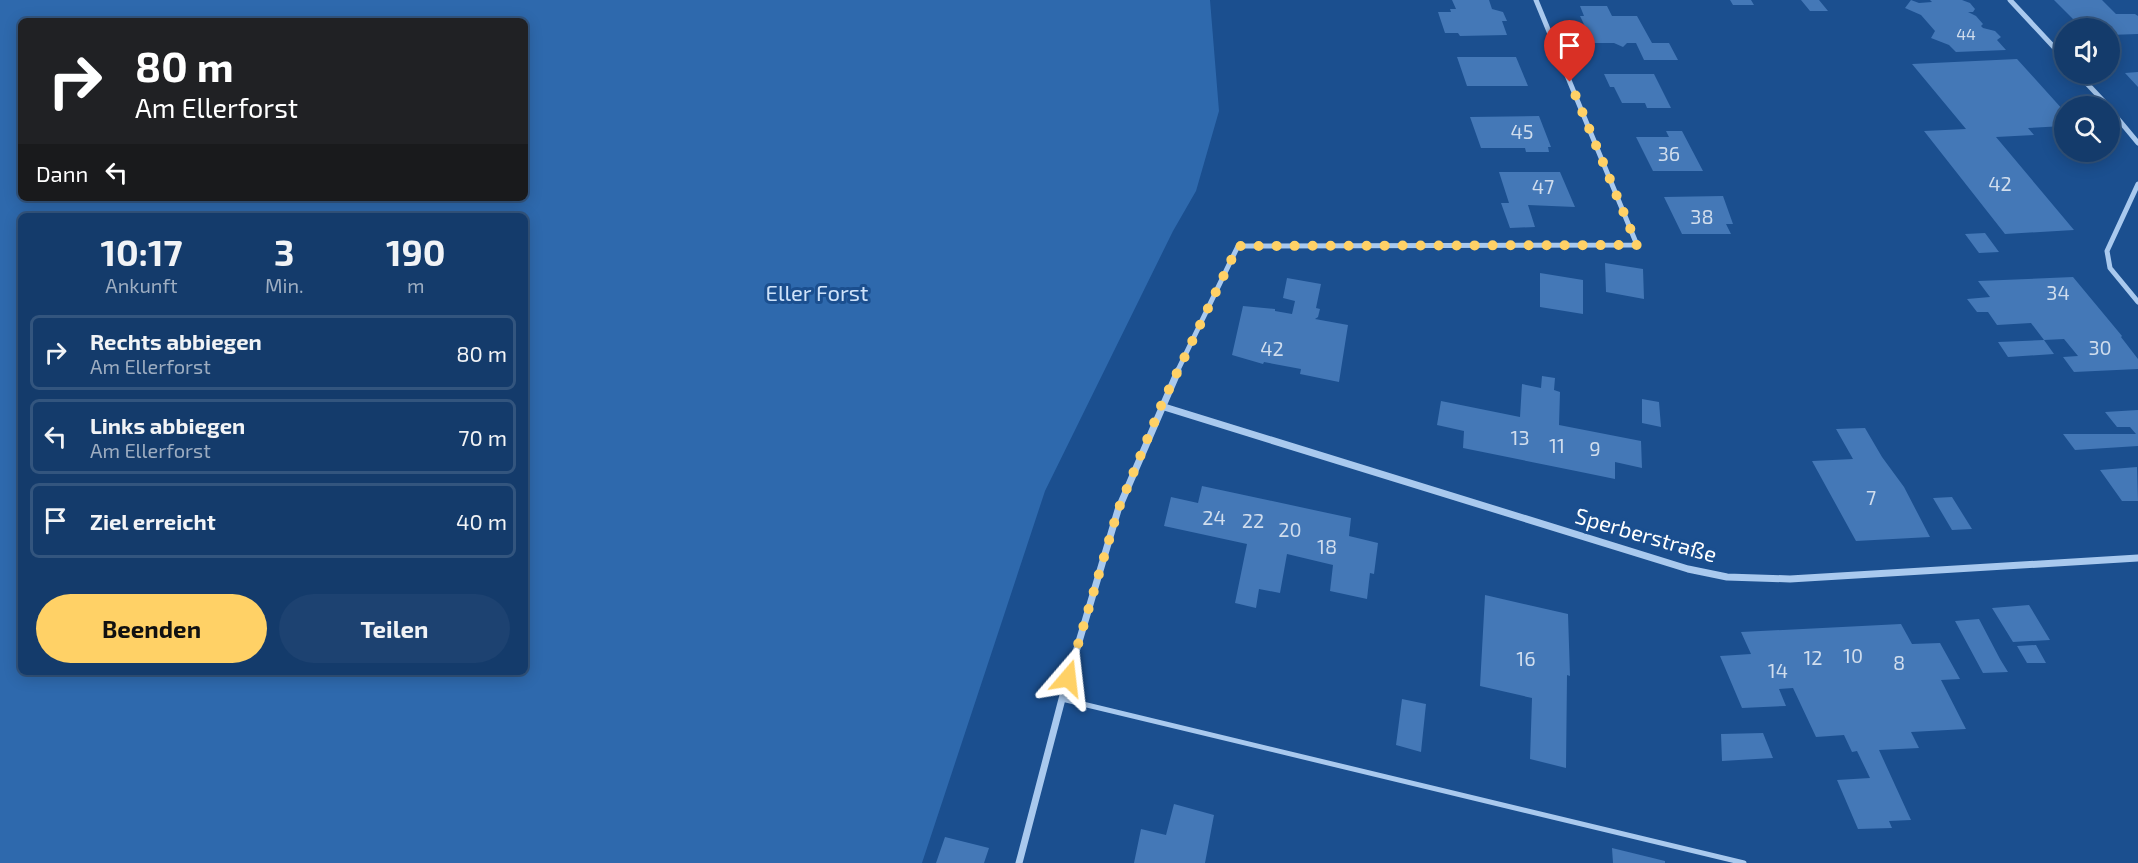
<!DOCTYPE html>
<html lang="de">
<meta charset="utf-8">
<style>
body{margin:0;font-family:"Exo 2",sans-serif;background:#1d4271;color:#f1f3f6;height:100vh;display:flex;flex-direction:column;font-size:22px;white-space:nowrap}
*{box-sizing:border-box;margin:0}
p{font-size:20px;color:#9dadc1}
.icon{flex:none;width:33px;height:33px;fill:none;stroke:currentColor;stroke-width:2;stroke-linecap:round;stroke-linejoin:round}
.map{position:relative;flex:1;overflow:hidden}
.panel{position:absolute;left:18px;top:213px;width:510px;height:462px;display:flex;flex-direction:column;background:#143b6b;border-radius:9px;box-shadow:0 3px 15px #0003,0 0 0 2px #33557e}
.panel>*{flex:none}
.top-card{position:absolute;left:18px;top:18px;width:510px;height:183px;border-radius:9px;box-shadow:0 3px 15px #0003,0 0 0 2px #33557e;background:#202124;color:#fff;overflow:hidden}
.buttons{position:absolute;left:2054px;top:18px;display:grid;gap:12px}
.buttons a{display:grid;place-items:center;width:66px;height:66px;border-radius:50%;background:#143b6b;box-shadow:0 3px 15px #0003,0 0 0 2px #33557e;font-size:30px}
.pin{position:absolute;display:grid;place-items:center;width:51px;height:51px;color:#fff;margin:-62px -26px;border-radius:50% 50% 50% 0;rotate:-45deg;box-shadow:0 0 6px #0007}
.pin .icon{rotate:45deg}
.me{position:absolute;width:66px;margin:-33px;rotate:17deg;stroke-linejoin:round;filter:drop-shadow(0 0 4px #0008)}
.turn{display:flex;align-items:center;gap:21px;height:126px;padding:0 18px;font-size:27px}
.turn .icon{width:78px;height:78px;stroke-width:2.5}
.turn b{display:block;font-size:42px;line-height:51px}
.then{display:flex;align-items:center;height:57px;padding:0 18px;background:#0003;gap:12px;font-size:22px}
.eta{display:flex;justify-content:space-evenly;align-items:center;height:102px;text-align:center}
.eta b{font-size:36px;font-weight:700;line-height:42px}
.primary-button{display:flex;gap:12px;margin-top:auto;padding:12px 18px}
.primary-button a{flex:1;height:69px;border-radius:36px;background:#ffd166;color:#111;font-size:24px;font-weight:700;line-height:69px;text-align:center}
.primary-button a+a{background:#1d4271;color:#f1f3f6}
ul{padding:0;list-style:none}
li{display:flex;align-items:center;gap:18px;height:75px;margin:0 12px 9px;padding:0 6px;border:3px solid #33557e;border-radius:9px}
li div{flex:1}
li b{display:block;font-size:22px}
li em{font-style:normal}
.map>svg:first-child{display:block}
</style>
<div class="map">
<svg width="2138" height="863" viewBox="0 0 2138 863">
<rect width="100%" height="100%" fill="#1b4f8f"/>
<path fill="#2e69ad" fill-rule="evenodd" d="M0,0h1210l9,111 -23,80 -23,40 -128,260 -123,372h-922zM21,21h504v177h-504zM21,216h504v456h-504z"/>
<path fill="#4478b7" d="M1452,0h37l3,9 11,3 4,9h-5l5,14 -47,1 -2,-3h-13l-7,-21h13l-1,-3h6z
M1730,0h21l3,5h-21z
M1801,0h18l9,11h-18z
M1911,0l8,3 13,-1 -2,-2h32l8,3 5,6 -2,3h-5l8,4 7,8 -2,2 2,2 12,3 6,6 -4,3 9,10 -50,2 -7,-7 -18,-7 4,-7 -14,-16 -16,-7z
M2054,0h48l14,14h19l3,2v18l-29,1v-7h-27z
M1580,6h27l5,10h25l15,27h17l9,17h-34l-8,-17h-9l-4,4 -9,-4h-21l-13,-27h4z
M1457,57h59l12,29h-61z
M2017,59l47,52v15l-36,2 6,7 -38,2 78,93 -69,4 -81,-103 42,-2 -54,-65z
M2138,72v15l-13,-14z
M1604,74h50l17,34h-24l-2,-5h-23l-8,-16h-4z
M1539,116l12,31h-3l1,5h-23l-1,-4h-44l-11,-31z
M1666,131h16l21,40h-50l-17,-34h33z
M1499,172h61l15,35 -47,-2 7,22 -25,1 -9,-25h8z
M1723,196l10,28h-7l5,10h-49l-18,-37z
M1985,233l14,19 -20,1 -14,-19z
M1605,263l38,6 1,30 -38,-7z
M1540,273l43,7v34l-43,-7z
M2073,277l49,59 -1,1 17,22v10l-64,3 -11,-15 15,-1 -14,-17 -20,1 -13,-17 -34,2 -9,-13h-11l-10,-13 23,-2 -12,-16z
M1287,278l34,6 -5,24 4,1 -2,8 -3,2 33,6 -9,57 -39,-8 1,-5 -37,-7 -1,2 -31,-9 11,-49 32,3v2l17,3 3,-13 -12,-3z
M2044,340l10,14 -46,3 -10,-15z
M1542,376l13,2 -1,12 6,2 -1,33 82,16 1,27 -27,-6v17l-39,-8 -113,-23 1,-17 -27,-6 4,-24 79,16 2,-33 19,4z
M1642,399l17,3 2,25 -19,-4z
M2138,410v36l-63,4 -12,-16h73l-6,-7h-13l-12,-15z
M1865,428l17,29 22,30 26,50 -74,4 -44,-80 41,-2 -17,-30z
M2137,467l1,34h-16l-22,-31z
M1202,486l149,32 -2,18 29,7 -4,31 -4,-1 -3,26 -37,-8 3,-26 -46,-11 -7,39 -21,-4 -3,19 -21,-5 12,-59 -83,-18 7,-29 27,6z
M1952,497l20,32 -20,1 -19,-32z
M1485,595l83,19 2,62 -3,-1 -1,93 -36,-9 2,-61 -52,-12z
M2029,605l21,35 -37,2 -21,-34z
M1979,619l21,40 8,13 -25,1 -28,-52z
M1901,624l11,20 28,-1 20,36 -19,1 25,49 -55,3 8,16 -40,2 32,70 -22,1 3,7 -34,1 -21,-49 33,-2 -13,-27 -5,1 -8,-17 -28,2 -23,-49 -14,1 7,17 -44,2 -22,-52 31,-2 -10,-22z
M2036,645l10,18h-19l-10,-17z
M1402,699l24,5 -5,48 -25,-7z
M1763,733l10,25 -51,3 -1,-27z
M1174,804l40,11 -9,48h-71l7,-34 25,6z
M945,837l44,11 -5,15h-48z
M1612,848l53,13v2h-52z"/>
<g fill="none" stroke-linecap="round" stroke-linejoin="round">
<path stroke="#a9c9ee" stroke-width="5" d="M1062,699l682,164"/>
<path stroke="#a9c9ee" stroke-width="5" d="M2010,0l54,58
M2078,74l30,32
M2109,108l29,35
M2138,184l-31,67 3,17 28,34
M1177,372l61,-126 399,-1 -101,-245"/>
<path stroke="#a9c9ee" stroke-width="7" d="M1161,406l527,163 39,8 63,2 348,-21
M1019,863l43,-164 56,-189 60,-139"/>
</g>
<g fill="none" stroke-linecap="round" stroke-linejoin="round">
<path stroke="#ffd166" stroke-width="10" stroke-dasharray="0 18" d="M1068,678l50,-168 43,-104 77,-160 399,-1 -67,-163"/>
</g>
<g text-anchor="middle" stroke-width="6" stroke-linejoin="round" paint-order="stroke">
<g font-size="16" fill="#d0dded">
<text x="1966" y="40">44</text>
</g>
<g font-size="20" fill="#d0dded">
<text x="1522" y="139">45</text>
<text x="1669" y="161">36</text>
<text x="2000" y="191">42</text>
<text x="1543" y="194">47</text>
<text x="1702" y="224">38</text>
<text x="2058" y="300">34</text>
<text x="2100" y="355">30</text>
<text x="1272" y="356">42</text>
<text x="1520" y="445">13</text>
<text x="1557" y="453">11</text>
<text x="1595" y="456">9</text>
<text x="1871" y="505">7</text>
<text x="1214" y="525">24</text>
<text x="1253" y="528">22</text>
<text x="1290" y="537">20</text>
<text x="1327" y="554">18</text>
<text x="1853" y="663">10</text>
<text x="1813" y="665">12</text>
<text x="1526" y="666">16</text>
<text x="1899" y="670">8</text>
<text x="1778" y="678">14</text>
</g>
<g font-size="22" fill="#cfe3fa" stroke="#1b4f8f">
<text x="817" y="301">Eller Forst</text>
</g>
<g font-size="22" fill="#fff" stroke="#1b4f8f">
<text transform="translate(1646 535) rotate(16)" y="8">Sperberstraße</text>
</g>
</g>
</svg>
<div class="buttons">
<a><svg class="icon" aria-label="sound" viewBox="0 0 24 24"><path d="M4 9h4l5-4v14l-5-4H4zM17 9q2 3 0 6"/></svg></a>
<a><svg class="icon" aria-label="search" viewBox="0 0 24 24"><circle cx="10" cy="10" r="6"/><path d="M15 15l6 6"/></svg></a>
</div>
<div class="pin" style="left:1570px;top:82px;background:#d93025"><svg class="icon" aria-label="arrive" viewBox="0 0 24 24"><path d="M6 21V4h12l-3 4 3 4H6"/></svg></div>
<svg class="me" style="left:1068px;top:678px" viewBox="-20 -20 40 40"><path d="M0-17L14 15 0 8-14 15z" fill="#ffd166" stroke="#fff" stroke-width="4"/></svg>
<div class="top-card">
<div class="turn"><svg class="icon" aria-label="right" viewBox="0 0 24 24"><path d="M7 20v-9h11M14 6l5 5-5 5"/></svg><div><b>80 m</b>Am Ellerforst</div></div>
<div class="then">Dann<svg class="icon" aria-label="left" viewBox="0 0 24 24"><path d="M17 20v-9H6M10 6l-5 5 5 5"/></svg></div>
</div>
<section class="panel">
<div class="eta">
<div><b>10:17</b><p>Ankunft</p></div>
<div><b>3</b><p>Min.</p></div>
<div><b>190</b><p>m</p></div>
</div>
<ul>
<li><svg class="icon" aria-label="right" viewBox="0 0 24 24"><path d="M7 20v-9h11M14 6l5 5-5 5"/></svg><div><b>Rechts abbiegen</b><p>Am Ellerforst</p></div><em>80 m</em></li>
<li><svg class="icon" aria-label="left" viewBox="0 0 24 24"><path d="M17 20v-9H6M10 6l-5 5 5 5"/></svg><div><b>Links abbiegen</b><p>Am Ellerforst</p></div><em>70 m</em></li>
<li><svg class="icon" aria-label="arrive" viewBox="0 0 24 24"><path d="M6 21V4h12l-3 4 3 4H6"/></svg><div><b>Ziel erreicht</b></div><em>40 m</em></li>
</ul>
<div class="primary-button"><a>Beenden</a><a>Teilen</a></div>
</section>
</div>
